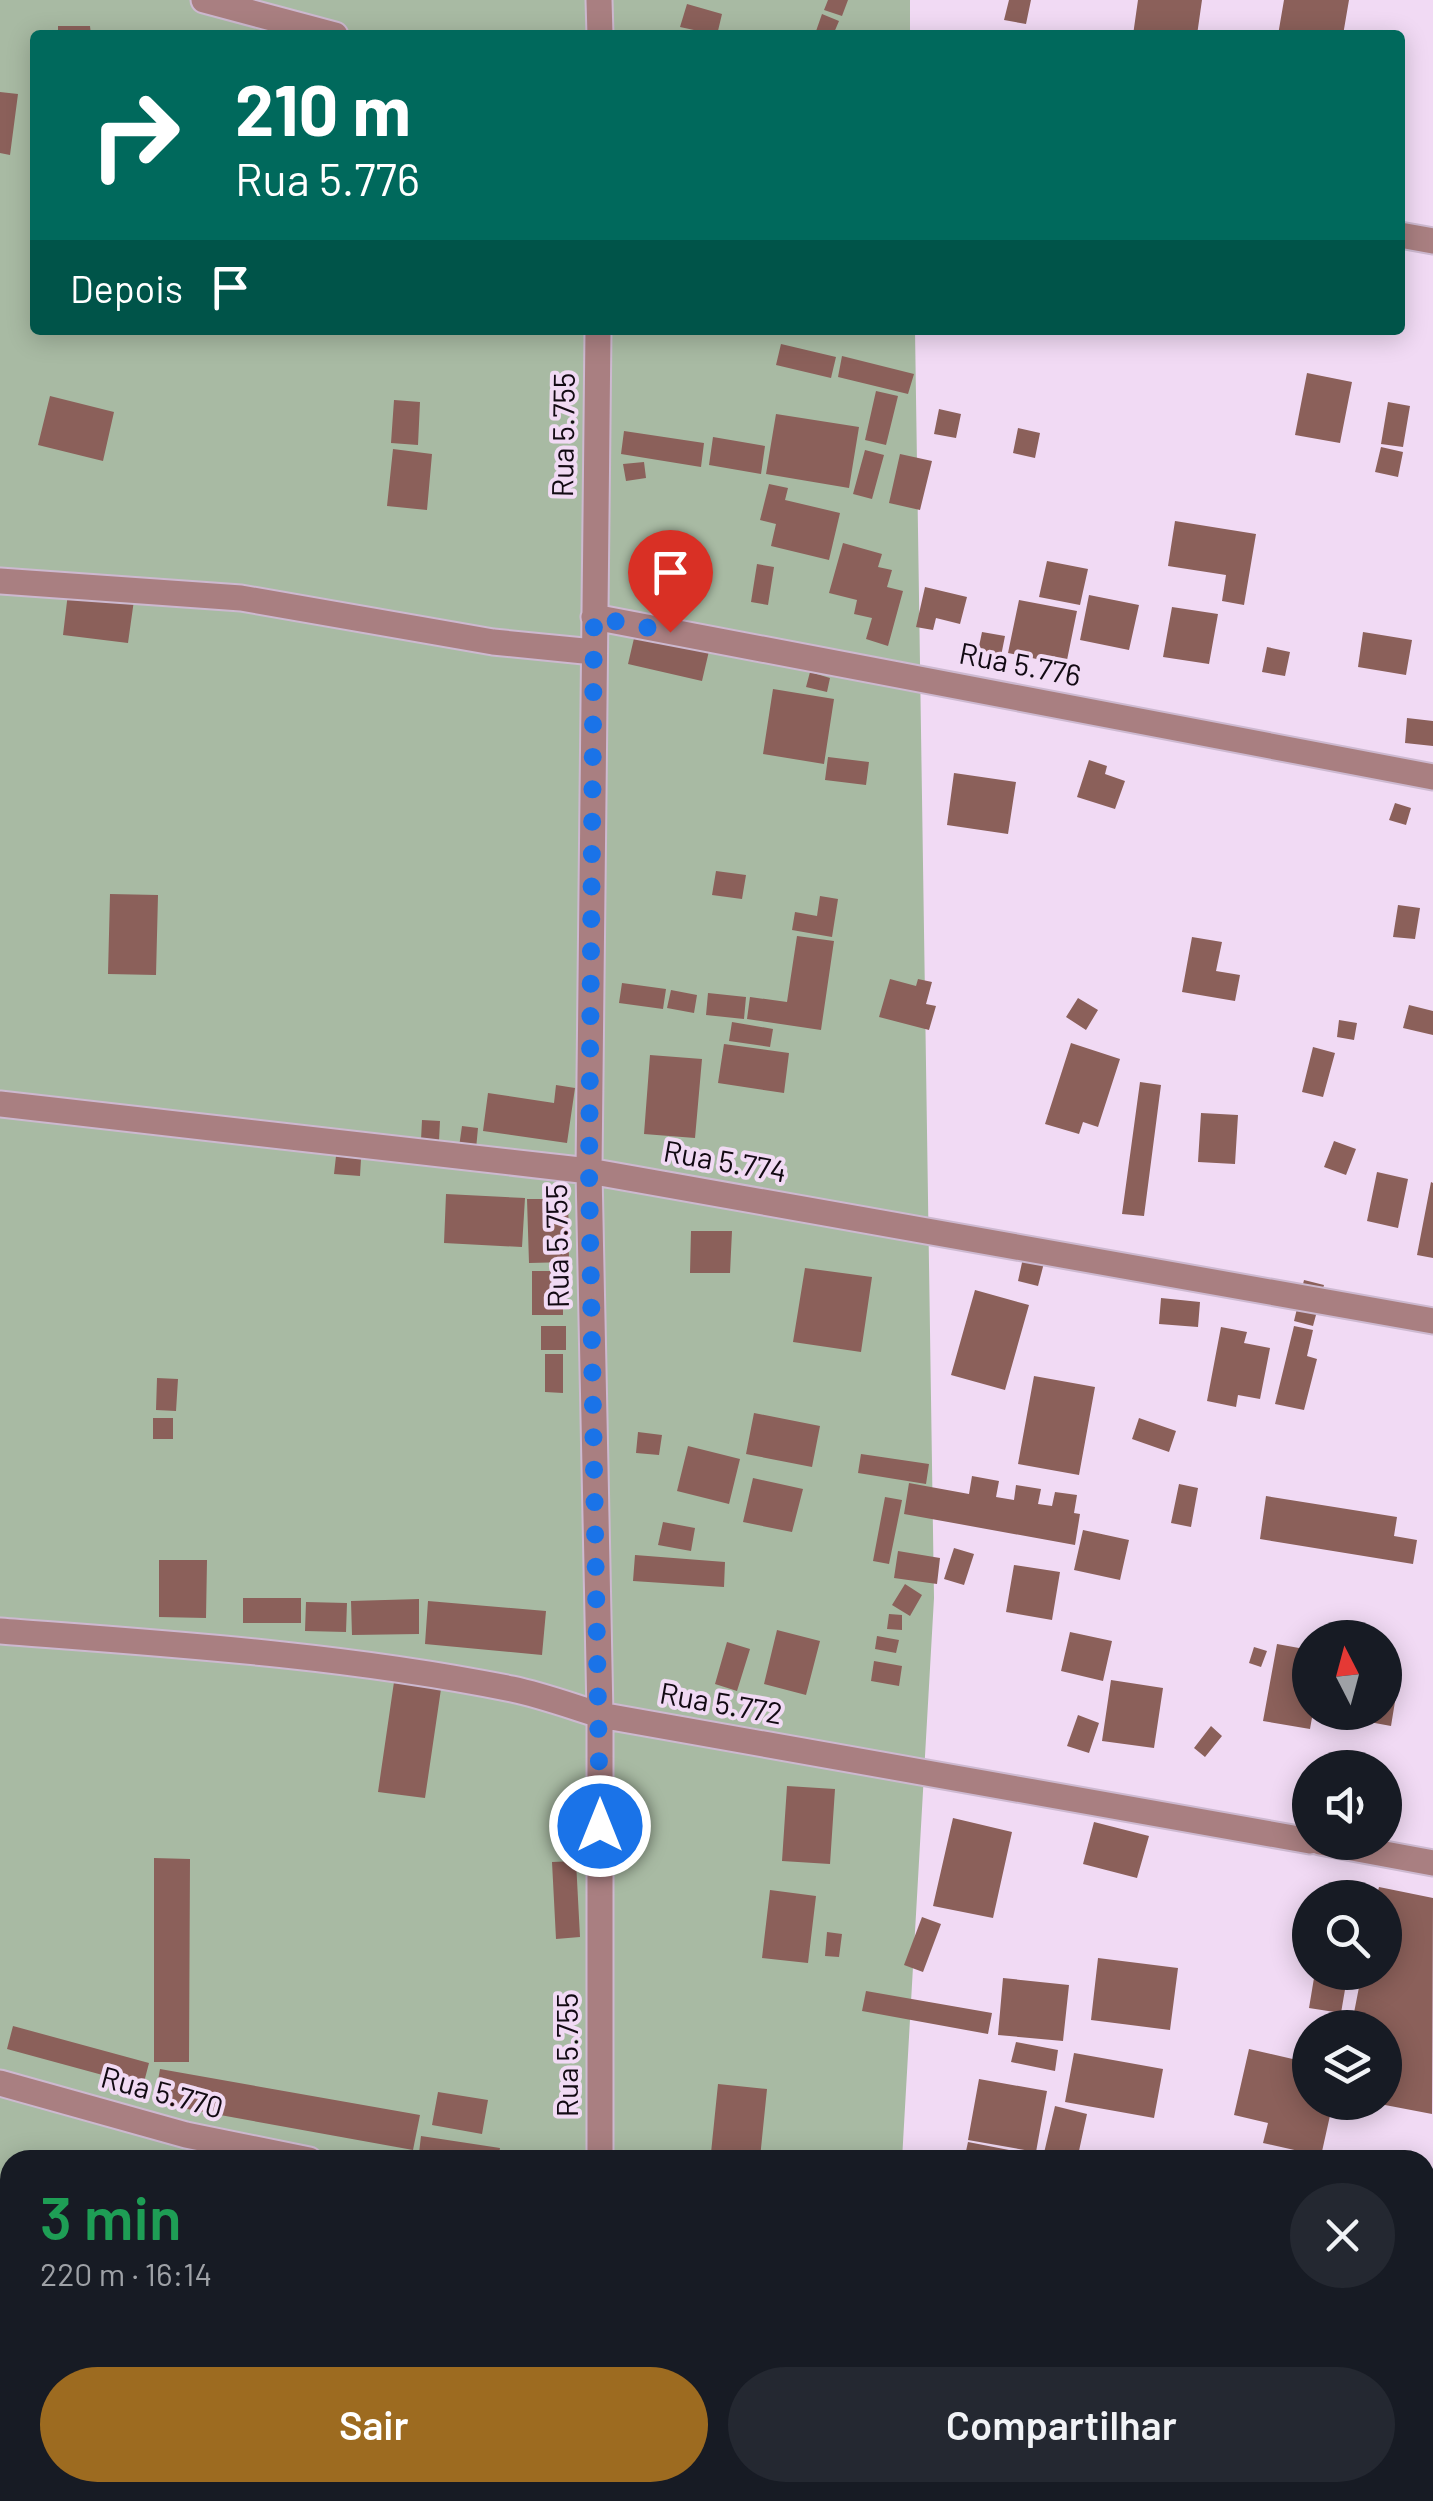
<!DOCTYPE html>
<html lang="pt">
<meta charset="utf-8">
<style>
body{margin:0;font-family:Barlow,sans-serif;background:#242831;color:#f1f3f6;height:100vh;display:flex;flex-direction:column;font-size:38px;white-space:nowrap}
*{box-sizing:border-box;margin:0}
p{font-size:32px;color:#9ea1a6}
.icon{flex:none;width:55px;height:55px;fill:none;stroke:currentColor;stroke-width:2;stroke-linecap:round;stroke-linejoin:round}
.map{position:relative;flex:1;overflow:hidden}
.panel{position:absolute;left:0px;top:2150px;width:1435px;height:352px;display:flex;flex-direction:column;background:#171b24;border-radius:30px 30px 0 0;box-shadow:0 5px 25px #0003}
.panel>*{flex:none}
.banner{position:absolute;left:30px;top:30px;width:1375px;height:305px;border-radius:10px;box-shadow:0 5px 25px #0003;background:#00695c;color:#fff;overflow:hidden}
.needle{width:65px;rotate:354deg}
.fabs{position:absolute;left:1292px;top:1620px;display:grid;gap:20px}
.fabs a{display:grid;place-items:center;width:110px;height:110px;border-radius:50%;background:#171b24;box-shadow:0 5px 25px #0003;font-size:50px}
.pin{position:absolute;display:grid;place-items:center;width:85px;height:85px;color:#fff;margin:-102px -42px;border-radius:50% 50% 50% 0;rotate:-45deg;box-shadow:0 0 10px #0007}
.pin .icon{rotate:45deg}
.me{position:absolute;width:110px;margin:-55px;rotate:0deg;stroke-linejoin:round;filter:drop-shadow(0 0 8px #0008)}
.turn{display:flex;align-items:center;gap:35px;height:210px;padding:0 40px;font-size:45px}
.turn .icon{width:130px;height:130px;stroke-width:2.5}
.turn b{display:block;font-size:70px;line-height:85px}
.then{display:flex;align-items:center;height:95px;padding:0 40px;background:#0003;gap:20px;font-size:38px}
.round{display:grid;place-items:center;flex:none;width:105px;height:105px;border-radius:52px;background:#242831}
.headline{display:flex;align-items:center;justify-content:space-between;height:170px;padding:0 40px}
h1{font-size:60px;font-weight:600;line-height:75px;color:#1e9e55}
.primary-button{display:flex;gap:20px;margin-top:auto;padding:20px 40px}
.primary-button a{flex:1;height:115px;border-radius:60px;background:#9d6b20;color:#fff;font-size:40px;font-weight:600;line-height:115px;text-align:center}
.primary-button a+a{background:#242831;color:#f1f3f6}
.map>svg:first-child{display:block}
</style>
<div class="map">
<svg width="1433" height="2501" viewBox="0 0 1433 2501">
<rect width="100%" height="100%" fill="#f1daf4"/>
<path fill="#a8baa3" d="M0,0h910v35h-875v295h880l19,1268 -32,562h-892v332l873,1v8h-883z"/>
<path fill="#8b605a" d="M828,0h20l-6,16 -18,-6z
M1009,0h22l-5,24 -22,-4z
M1138,0h64l-5,35h-64z
M1284,0h65l-6,35h-65z
M687,4l35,10 -5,21 -37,-8z
M822,14l17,7 -6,14 -18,-1z
M58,26h32l1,9h-33z
M0,92l18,2 -8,61 -10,-2z
M781,344l55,13 -5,21 -55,-13z
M842,356l72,18 -6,20 -70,-17z
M1307,373l45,9 -12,61 -45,-8z
M876,391l22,5 -12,49 -21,-5z
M50,396l64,16 -11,49 -65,-16z
M394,400l26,2 -2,43 -27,-2z
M1388,402l22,4 -7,41 -22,-3z
M939,409l22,5 -5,24 -22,-4z
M776,414l83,13 -10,61 -83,-14z
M1018,428l22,5 -5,25 -22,-5z
M624,431l80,12 -3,24 -80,-13z
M713,437l52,9 -4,28 -52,-9z
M1381,447l22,5 -5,25 -23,-5z
M393,449l39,5 -5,56 -40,-4z
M865,450l19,5 -12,44 -19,-5z
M900,454l32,7 -12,49 -31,-7z
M644,462l2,16 -20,3 -3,-17z
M769,484l19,4 -3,12 55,13 -11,47 -58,-14 5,-22 -16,-4z
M1175,521l81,13 -12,71 -22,-4 4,-26 -58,-9z
M843,543l39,11 -4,13 14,3 -5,17 16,4 -15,55 -22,-7 6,-21 -18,-4 3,-14 -28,-7z
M1047,561l41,8 -8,36 -41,-8z
M757,564l17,3 -6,38 -17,-3z
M925,587l42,10 -7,27 -24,-6 -3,12 -17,-3z
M68,593l66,7 -6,43 -65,-8z
M1089,595l50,10 -10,45 -49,-10z
M1019,600l58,11 -11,54 -58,-12z
M1172,607l46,7 -9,50 -46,-7z
M982,632l23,4 -5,25 -23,-5z
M1363,632l49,8 -6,35 -48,-8z
M635,634l74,17 -7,30 -74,-17z
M1267,647l23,5 -5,24 -23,-4z
M810,672l20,6 -3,14 -21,-5z
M773,689l61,10 -10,65 -61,-10z
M1407,718l26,3v25l-28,-3z
M828,757l41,5 -3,23 -41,-5z
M1089,760l18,6 -2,8 20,7 -10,28 -38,-12z
M954,773l62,9 -8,52 -61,-9z
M1395,803l16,5 -5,17 -17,-5z
M716,871l30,4 -4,24 -30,-4z
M110,894l48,1 -2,80 -48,-1z
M820,896l18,3 -6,38 -40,-7 3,-18 22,4z
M1398,905l22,3 -5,31 -22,-2z
M797,936l37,5 -13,89 -74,-11 3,-22 37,5z
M1192,937l30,5 -6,29 24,4 -5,26 -53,-9z
M890,979l26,7 2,-7 14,3 -6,22 10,2 -7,24 -50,-13z
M622,983l44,6 -3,20 -44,-6z
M671,990l26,5 -3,18 -27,-5z
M708,993l38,4 -2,22 -38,-4z
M1078,998l20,12 -12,20 -20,-13z
M1409,1005l24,6v24l-30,-7z
M1339,1020l18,3 -3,17 -17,-3z
M732,1022l41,7 -3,18 -41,-6z
M1071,1043l49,16 -22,68 -15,-5 -4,12 -34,-10z
M724,1044l65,9 -5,40 -66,-10z
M1313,1047l22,6 -12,44 -21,-5z
M650,1055l52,4 -7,79 -51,-4z
M1140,1082l21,3 -17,131 -22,-2z
M556,1085l19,3 -8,55 -84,-12 5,-38 66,10z
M1201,1113l37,2 -3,49 -37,-2z
M422,1120l18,1 -1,20 -18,-1z
M462,1126l16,2 -2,21 -17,-2z
M1334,1141l22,8 -10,26 -22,-8z
M336,1156l25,3 -1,17 -26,-2z
M1377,1172l31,7 -10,49 -31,-7z
M1431,1182l2,1v75l-16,-3z
M547,1189h21l1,73 -40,1 -2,-64h20z
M446,1194l79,4 -3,49 -78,-4z
M691,1231h41l-2,42h-40z
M1023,1258l21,5 -6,23 -20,-5z
M805,1268l67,9 -11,75 -68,-10z
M532,1271h31v44h-31z
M1304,1280l20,5 -11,41 -19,-5z
M975,1290l54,15 -24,85 -54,-15z
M1161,1298l39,4 -2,25 -39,-3z
M541,1326h25v24h-25z
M1294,1326l19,4 -6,26 10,3 -13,51 -29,-6z
M1221,1327l26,5 -3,11 26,5 -10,51 -22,-4 -2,12 -29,-6z
M545,1354h18v39l-18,-1z
M1034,1376l61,11 -16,88 -61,-11z
M157,1378l21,1 -2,32 -20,-1z
M754,1413l66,13 -8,41 -66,-13z
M153,1418h20v21h-20z
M1139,1418l37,13 -7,21 -37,-13z
M638,1432l24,3 -3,20 -23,-2z
M688,1446l52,13 -11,45 -52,-13z
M861,1454l68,10 -3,20 -68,-11z
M972,1476l27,5 -3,16 18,3 2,-15 25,4 -3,15 14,2 3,-14 22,3 -3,18 6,1 -5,31 -171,-31 5,-31 60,11z
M753,1478l50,11 -11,43 -49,-10z
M1179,1484l19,4 -7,39 -20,-4z
M1266,1496l131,21 -3,19 23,4 -4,24 -153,-25z
M885,1497l17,3 -13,64 -16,-3z
M663,1522l32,6 -4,23 -33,-6z
M1083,1530l46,10 -9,40 -46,-10z
M954,1548l20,6 -10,31 -20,-6z
M898,1551l42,7 -3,26 -43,-6z
M635,1555l90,7 -1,25 -91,-6z
M159,1560h48l-1,58 -47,-1z
M1014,1565l46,7 -8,48 -46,-8z
M905,1584l17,11 -12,21 -18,-11z
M243,1598h58v25h-58z
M419,1599v35l-67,1 -1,-34z
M428,1601l118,10 -4,44 -117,-11z
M306,1602l41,1 -1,29 -41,-1z
M889,1614l13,1v15l-15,-1z
M777,1630l43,11 -14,54 -42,-11z
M1070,1632l42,9 -9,40 -42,-10z
M877,1636l22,4 -3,13 -21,-4z
M727,1642l23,7 -13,42 -22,-7z
M1277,1644l33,6v62h3l-3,17 -47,-8z
M1254,1647l13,4 -6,16 -12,-4z
M874,1661l28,5 -3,20 -28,-5z
M1385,1662l16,3 -10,61 -27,-5 1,-9h20z
M1111,1680l52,8 -9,60 -52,-7z
M394,1682l47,7 -16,109 -47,-6z
M1078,1715l21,8 -10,30 -22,-7z
M1211,1726l11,10 -17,21 -11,-9z
M787,1786l48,3 -5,75 -48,-3z
M953,1818l59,14 -19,86 -60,-12z
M1094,1822l55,14 -12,42 -54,-14z
M154,1858l36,1 -1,203h-35z
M576,1861l4,76 -24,2 -4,-77z
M1379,1887l54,11 -1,216 -47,-9v-77h-34l11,-56h23v-74h-9z
M1329,1889l33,5 -1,4h-33z
M770,1890l46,6 -8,67 -46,-5z
M922,1917l19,7 -18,48 -19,-7z
M827,1932l15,2 -3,23 -14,-1z
M1098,1958l80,10 -8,62 -79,-10z
M1315,1972h33l-7,41 -32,-5z
M1003,1978l66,7 -6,56 -65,-6z
M866,1991l126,22 -4,21 -126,-23z
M13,2026l136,37 -6,23 -136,-37z
M1016,2042l42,8 -3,21 -44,-9z
M1249,2049l61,14v39h23l-12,54 -58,-13 5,-20 -34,-8z
M1074,2053l89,16 -9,49 -89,-16z
M160,2069l260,46 -7,35 -259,-47z
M979,2079l68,12 -11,61 -68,-12z
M718,2084l49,5 -7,69 -49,-5z
M438,2092l50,8 -6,34 -50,-9z
M1055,2106l32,8 -10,46 -33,-7z
M421,2136l79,12 -2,12h-35l-44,-7z
M968,2142l67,13 -1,5h-70z
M512,2150l22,5 -1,5h-24z
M1425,2201l8,1v52l-8,-1z
M0,2273h10v19h-10z
M0,2361l10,1 -1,22h-9z
M0,2425l10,1v67l49,-1 -2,9 -57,-8z
M534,2492h46l1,9h-47z
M632,2492h44v9h-44z
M1132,2492h11l26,9h-40z
M1228,2492h31l-2,9h-31z
M1352,2492h53l-1,9h-53z"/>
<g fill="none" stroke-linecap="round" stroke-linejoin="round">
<g stroke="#cdb9d0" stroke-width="29">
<path id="minor" d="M204,0l131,35
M599,0l1,35
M1400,235l33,6
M598,330l-9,841 11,544v445
M0,581l241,17 252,44 101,10
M594,617l839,160
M0,1104l589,67 844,150
M0,1631c170,13 345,24 512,58 29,6 59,17 88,26l710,126
M1320,1842l113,21
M0,2083l186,52 123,25
M1425,2392l8,1
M143,2501v-9
M594,2501v-9"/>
</g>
<use href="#minor" stroke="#a97f81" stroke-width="25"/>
</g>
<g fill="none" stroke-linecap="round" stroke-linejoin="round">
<path stroke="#1a73e8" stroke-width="18" stroke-dasharray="0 32.4" d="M600,1826l-11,-655 5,-554 76,15"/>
</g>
<g text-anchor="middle" stroke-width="8" stroke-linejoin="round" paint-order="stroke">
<g font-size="30" fill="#120a13" stroke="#f1daf4">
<text transform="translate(564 435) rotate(-89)" y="10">Rua 5.755</text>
<text transform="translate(1020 665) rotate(11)" y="10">Rua 5.776</text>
<text transform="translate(725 1162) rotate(10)" y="10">Rua 5.774</text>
<text transform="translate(558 1246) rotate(-91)" y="10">Rua 5.755</text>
<text transform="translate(721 1704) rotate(10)" y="10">Rua 5.772</text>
<text transform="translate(568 2055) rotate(-90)" y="10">Rua 5.755</text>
<text transform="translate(162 2093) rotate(15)" y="10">Rua 5.770</text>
</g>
</g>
</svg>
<div class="fabs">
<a><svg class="needle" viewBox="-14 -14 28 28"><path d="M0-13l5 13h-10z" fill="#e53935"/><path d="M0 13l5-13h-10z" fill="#9ea1a6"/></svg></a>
<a><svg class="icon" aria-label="sound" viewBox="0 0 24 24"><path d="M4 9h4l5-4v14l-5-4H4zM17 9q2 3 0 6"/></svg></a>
<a><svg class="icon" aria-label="search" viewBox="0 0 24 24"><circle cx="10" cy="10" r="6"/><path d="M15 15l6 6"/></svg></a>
<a><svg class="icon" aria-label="layers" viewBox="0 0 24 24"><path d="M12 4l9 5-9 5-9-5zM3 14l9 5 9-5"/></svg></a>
</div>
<div class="pin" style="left:670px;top:632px;background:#d93025"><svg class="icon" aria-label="arrive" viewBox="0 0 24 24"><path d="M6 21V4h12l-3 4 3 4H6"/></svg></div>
<svg class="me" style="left:600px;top:1826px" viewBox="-20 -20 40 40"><circle r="17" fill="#1a73e8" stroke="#fff" stroke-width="3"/><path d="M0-11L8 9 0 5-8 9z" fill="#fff"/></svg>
<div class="banner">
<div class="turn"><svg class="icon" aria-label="right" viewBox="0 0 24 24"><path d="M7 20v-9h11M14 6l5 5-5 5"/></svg><div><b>210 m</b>Rua 5.776</div></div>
<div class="then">Depois<svg class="icon" aria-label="arrive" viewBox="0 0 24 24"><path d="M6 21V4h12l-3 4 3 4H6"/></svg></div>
</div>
<section class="panel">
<div class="headline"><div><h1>3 min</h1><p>220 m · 16:14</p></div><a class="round"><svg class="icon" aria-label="close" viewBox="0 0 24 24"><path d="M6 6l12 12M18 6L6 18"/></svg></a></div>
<div class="primary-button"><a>Sair</a><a>Compartilhar</a></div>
</section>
</div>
